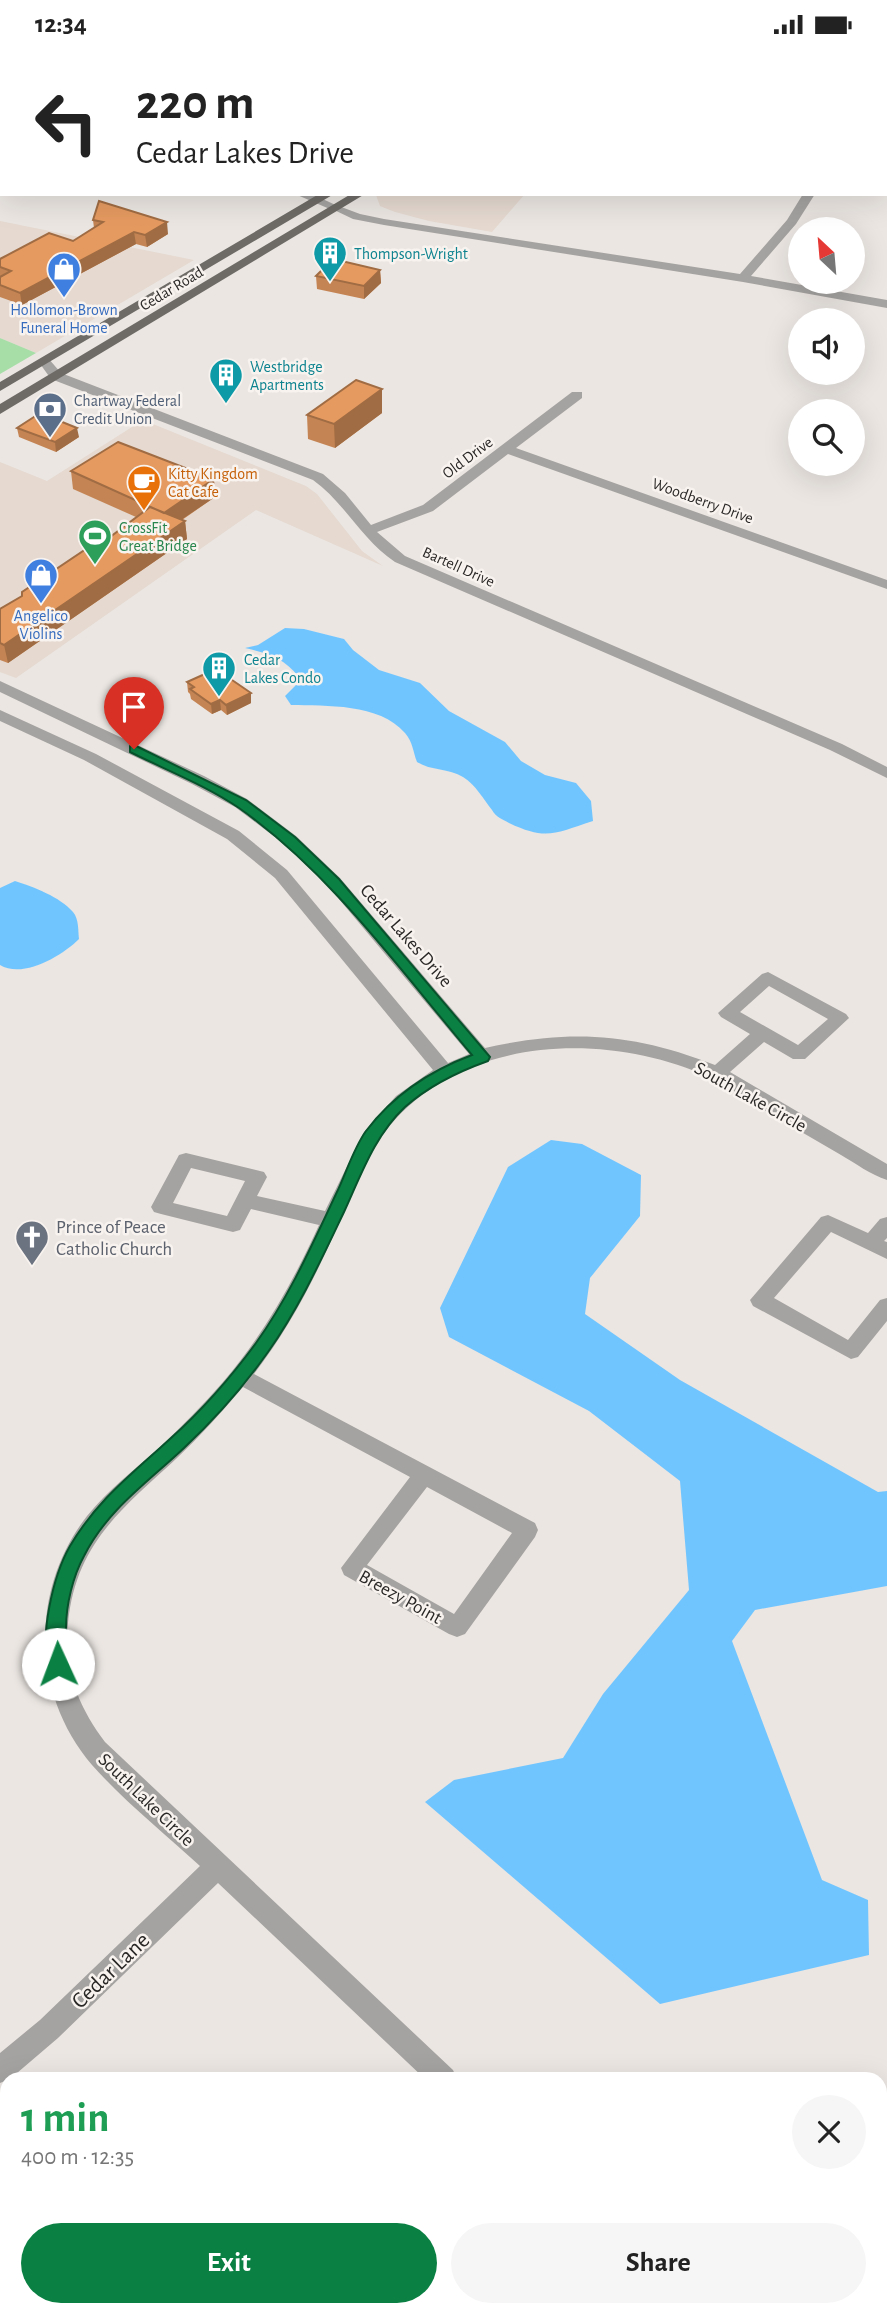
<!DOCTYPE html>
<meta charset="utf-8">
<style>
body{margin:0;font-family:"Alegreya Sans",sans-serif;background:#f6f6f6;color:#222;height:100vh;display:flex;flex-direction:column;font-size:26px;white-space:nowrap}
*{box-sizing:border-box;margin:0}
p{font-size:23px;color:#767676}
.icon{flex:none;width:38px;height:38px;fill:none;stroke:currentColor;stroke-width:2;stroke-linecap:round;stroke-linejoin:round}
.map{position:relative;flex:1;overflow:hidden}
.details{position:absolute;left:0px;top:2023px;width:887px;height:245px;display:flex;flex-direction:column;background:#fff;border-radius:21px 21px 0 0;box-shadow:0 7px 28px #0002}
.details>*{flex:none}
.hud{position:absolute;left:0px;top:0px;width:887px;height:147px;box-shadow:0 7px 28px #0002;background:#fff;color:#222;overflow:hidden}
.needle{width:46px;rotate:334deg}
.controls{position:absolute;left:788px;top:168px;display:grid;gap:14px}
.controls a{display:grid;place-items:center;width:77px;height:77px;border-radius:50%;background:#fff;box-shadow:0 7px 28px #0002;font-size:35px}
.pin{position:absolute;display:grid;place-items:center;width:60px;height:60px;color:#fff;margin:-72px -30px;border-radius:50% 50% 50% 0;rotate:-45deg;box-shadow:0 0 7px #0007}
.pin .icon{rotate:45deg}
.me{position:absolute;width:77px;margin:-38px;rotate:358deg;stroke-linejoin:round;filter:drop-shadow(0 0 5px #0008)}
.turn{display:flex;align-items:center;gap:24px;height:147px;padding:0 21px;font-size:32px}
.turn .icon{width:91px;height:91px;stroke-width:2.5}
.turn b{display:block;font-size:49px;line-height:60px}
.round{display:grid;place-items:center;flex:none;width:74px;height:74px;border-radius:37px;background:#f6f6f6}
.head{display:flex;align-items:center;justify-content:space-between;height:119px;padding:0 21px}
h1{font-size:42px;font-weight:700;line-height:52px;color:#1e9e55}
.button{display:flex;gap:14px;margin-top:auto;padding:14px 21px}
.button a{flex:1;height:80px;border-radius:42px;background:#0b8043;color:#fff;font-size:28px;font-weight:700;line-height:80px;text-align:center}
.button a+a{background:#f6f6f6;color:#222}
.status{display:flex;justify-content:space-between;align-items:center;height:49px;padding:0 35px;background:#fff;direction:ltr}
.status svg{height:19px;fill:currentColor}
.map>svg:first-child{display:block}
</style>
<div class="status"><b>12:34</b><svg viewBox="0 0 49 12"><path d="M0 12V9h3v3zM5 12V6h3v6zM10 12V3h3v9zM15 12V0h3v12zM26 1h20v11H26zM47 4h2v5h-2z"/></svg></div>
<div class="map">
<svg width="887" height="2268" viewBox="0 0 887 2268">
<rect width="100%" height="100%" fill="#ebe6e2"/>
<path fill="#e5d9d0" d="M0,0h552l-550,2v57z
M525,145l-33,38 -63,-11 -34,-9 -15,-6 -4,-11z
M0,172l194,39 -158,93 -36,-15z
M143,371l163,66 11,8 45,57 21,15 -127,-56 -240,168 -16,-6v-210l47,19z"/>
<path fill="#a7dea8" d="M0,289l36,15 -36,21z"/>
<path fill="#71c5ff" d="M285,579l19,1 40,10 9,11 26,20 41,13 29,28 56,31 16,19 24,14 31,8 15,18 2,20c-38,12 -46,20 -84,2 -7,-4 -13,-6 -17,-13 -9,-11 -16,-25 -29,-33 -14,-9 -32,-6 -46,-15 -4,-10 -4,-20 -12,-29 -26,-30 -79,-27 -114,-28l-6,-9 11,-11 2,-9c-14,-18 -31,-23 -53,-28l13,-3z
M15,832c19,6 45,16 58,31 6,7 5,18 6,27 -17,17 -56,40 -79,26v-77z
M551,1091l31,4 59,31 -1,41 -50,62 -5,36 95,66 198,112 9,-1v95l-132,24 -23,31 90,239 46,20 1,55 -209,49 -235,-202 29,-22 109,-22 40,-64 86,-104 -9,-109 -91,-70 -140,-74 -9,-29 68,-141z"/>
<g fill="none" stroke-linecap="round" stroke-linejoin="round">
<path fill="#a5a3a1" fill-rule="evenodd" d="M803,145h12l-19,30 -45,52 136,24v8l-144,-26 -359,-57 -31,-6 -23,-11 6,-3 24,9 24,5 356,55 47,-54z
M44,308l4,1 13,15 262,101 22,19 26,32 52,-20 149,-113h10v6l-66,50 371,132v9l-379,-135 -75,57 -56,21 28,24 437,188 45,23v11l-57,-28 -435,-188c-33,-22 -50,-59 -82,-82l-262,-101 -13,-18z
M0,632l204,95 43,23 49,37 44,42 145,170c86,-19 147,-15 230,17l35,-31 -29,-17 -3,-4 44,-39 6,-2 78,42 3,4 -44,41h-12l-29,-17 -34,30 157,92v16c-16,-5 -32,-17 -46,-25 -29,-17 -58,-34 -87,-51 -15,-9 -29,-20 -45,-27 -109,-49 -264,-41 -334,69 -16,26 -27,57 -40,86 -22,50 -47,98 -81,142l281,149 3,7 -3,7 -70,97 -8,3 -8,-3 -105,-59 -3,-7 69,-91 -167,-90c-21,25 -43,49 -66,71 -55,51 -101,85 -109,165 -5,45 10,83 37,119l348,328 4,9h-32l-207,-196 -160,155 -48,41 -10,4v-30l40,-33 160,-154c-35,-32 -76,-65 -108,-101 -61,-71 -62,-176 -5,-249 21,-26 48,-47 73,-69 22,-21 43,-42 63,-65 41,-48 70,-100 96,-157l-68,-16 -11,21 -7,2 -72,-18 -7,-2 -3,-5 28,-52 7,-2 78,19 3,5 -10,19 68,15 39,-79 32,-36 37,-26 -158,-192 -48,-39 -143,-79 -84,-39v-11l96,44 143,77 48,39 161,193 21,-9 -141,-168 -44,-42 -49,-37 -43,-23 -192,-92zM769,937l59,33 -30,26 -58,-33zM191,1119l54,13 -18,35 -54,-13zM427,1438l85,46 -58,81 -87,-49z
M828,1166l40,18 12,-14 7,-2v21l-3,3 3,1v17l-56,-27 -57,66 74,42 32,-40 7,-2v23l-29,36 -7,2 -98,-53 -3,-6 71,-83z
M887,2115v28l-7,1v-28z"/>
<path fill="#a5a3a1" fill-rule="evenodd" d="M0,65h2v7h-2z
M886,83h1v6h-1z
M295,145h17l30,14 -10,2z"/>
<path fill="#6e6b67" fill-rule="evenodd" d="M568,0h12l-13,2z
M595,0h12l-13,2z
M319,145h15l-334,197v-9z
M351,145h14l-365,220v-10z"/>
</g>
<path fill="#c58453" d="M38,0h178l-3,2 -7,-2 -6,2h-162z
M719,0h162v2h-160z
M93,171l75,14 -21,13 -11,-3 -114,61 -22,-8v-38l73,-18 21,-13z
M380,221l1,13 -17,16 -47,-10 -1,-13z
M382,340v24l-47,35 -27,-9 -1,-24z
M17,379l62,9 -23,15 -37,-15z
M71,422l143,8 1,18 -33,23 3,1 2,18 -179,124 -8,-3v-51l22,-13 84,-56 30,-23 -63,-28z
M187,633l64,21 -24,12 -6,-5 -9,4 -21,-15 -1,-5 -2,-2z"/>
<path fill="#a06c43" d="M134,0h17l1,2h-22z
M162,0h44l-6,2h-38z
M832,0h49v2h-49z
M2,119v14l-2,1v-14z
M167,173l1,12 -21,13 -2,-12z
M134,183l2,12 -114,61 -2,-12z
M380,221l1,13 -17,16v-13z
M382,340v24l-47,35 -1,-24z
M77,379l2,9 -23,15 -1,-10z
M214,430l1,18 -49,33 -2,-17z
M185,472l2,18 -179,124 -4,-18z
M251,644v10l-24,12 -1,-10z
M220,651l1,10 -9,4 -1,-10z"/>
<path fill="#e59a60" stroke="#a06c43" stroke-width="2" d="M44,0h90l-4,2h-82z
M786,0h52l2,2h-46z
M0,97h2v22l-2,1z
M99,152l68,21 -22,13 -11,-3 -114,61 -20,-8v-8l11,-6 -11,-4v-8l49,-26 24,8 30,-19 -10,-2z
M333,210l47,11 -16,16 -48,-10z
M356,331l26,9 -48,35 -27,-9z
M40,364l37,15 -22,14 -38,-14z
M118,393l96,37 -50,34 -93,-42z
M150,458l35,14 -181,124 -4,-2v-34l22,-13v-4l76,-51 8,-1z
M216,620l35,24 -25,12 -6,-5 -9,4 -21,-15 4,-2 -7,-5z"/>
<path fill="#0b8043" stroke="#07532c" stroke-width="2" d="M134,696l112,55 49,37 44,42 151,178 -2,4c-31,11 -58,24 -83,46 -30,28 -44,68 -61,105 -23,48 -45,96 -76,140 -24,34 -53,67 -84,96 -36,34 -77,62 -100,108 -11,20 -18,49 -18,72 0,13 4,29 -2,42l-6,2 -7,-2c-14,-30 3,-96 19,-124 27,-46 62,-72 101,-108 31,-28 60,-61 85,-95 33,-46 56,-98 80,-149 10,-20 17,-45 30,-63 28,-37 63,-60 106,-76 -73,-86 -140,-181 -233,-247 -32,-22 -75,-39 -109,-56v-6z"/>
<defs>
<g id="building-pin" transform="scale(1.75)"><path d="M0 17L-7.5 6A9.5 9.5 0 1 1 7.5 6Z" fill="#0f9aa8" stroke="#f9f3ef"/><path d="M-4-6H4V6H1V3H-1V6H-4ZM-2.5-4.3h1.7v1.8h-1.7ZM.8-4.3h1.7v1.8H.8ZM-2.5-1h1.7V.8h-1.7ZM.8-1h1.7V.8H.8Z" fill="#fff"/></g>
<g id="shop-pin" transform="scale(1.75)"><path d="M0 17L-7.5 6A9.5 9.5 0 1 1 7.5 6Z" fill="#3f7fe0" stroke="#f9f3ef"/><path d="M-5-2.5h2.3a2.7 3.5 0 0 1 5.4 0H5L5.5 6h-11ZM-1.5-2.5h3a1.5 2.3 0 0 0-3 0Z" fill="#fff"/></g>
<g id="bank-pin" transform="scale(1.75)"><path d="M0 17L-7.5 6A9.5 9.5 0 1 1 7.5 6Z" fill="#5c6f8a" stroke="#f9f3ef"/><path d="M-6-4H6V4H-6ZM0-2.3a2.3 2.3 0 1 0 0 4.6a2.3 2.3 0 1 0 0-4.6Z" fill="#fff"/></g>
<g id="cafe-pin" transform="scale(1.75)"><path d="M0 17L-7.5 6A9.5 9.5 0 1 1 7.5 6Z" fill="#e8710a" stroke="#f9f3ef"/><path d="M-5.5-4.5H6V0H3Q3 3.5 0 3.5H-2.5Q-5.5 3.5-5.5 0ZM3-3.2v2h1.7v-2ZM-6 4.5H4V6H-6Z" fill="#fff"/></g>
<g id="stadium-pin" transform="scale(1.75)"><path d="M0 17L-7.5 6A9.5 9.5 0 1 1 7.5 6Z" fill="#2e9e5b" stroke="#f9f3ef"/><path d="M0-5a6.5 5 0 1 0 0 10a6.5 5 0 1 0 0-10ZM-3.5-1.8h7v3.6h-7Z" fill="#fff"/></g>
<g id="church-pin" transform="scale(1.75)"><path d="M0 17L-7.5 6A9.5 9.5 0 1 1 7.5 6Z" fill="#6b7280" stroke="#f9f3ef"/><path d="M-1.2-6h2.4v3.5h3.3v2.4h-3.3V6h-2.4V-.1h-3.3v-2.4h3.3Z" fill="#fff"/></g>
</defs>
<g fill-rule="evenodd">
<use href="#building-pin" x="330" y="204"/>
<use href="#shop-pin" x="64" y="220"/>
<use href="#building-pin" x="226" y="326"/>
<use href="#bank-pin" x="50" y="360"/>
<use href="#cafe-pin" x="144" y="433"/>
<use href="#stadium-pin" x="95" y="487"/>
<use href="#shop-pin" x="41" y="526"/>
<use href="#building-pin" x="219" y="619"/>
<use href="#church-pin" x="32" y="1188"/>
</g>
<g text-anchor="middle" stroke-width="5" stroke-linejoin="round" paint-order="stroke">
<g font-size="16" fill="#0d838f" stroke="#f9f3ef" text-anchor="start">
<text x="354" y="210">Thompson-Wright</text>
<text x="250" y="323">Westbridge<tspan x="250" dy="18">Apartments</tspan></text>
<text x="244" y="616">Cedar<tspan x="244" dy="18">Lakes Condo</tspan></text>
</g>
<g font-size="16" fill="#2a2827" stroke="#f9f3ef">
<text transform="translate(171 239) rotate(-31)" y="6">Cedar Road</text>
<text transform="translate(467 408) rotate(-37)" y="6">Old Drive</text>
<text transform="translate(703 451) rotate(20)" y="6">Woodberry Drive</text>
<text transform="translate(459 517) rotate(24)" y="6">Bartell Drive</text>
</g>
<g font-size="16" fill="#366cbe" stroke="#f9f3ef">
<text x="64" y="266">Hollomon-Brown<tspan x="64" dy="18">Funeral Home</tspan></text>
<text x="41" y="572">Angelico<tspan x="41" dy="18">Violins</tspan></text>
</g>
<g font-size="16" fill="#4e5e75" stroke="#f9f3ef" text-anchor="start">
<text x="74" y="357">Chartway Federal<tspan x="74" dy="18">Credit Union</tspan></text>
</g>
<g font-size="16" fill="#c56008" stroke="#f9f3ef" text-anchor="start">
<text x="168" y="430">Kitty Kingdom<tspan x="168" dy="18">Cat Cafe</tspan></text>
</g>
<g font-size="16" fill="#27864d" stroke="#f9f3ef" text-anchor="start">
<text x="119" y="484">CrossFit<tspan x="119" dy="18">Great Bridge</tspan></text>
</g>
<g font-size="19" fill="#2a2827" stroke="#f9f3ef">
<text transform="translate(407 886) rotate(49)" y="7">Cedar Lakes Drive</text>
<text transform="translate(751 1047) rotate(29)" y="7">South Lake Circle</text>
<text transform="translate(401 1547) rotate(29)" y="7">Breezy Point</text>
<text transform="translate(147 1750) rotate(44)" y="7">South Lake Circle</text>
</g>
<g font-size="19" fill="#5b616d" stroke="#f9f3ef" text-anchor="start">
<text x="56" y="1184">Prince of Peace<tspan x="56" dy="22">Catholic Church</tspan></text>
</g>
<g font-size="23" fill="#2a2827" stroke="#f9f3ef">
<text transform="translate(110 1921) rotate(-44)" y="8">Cedar Lane</text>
</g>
</g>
</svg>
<div class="controls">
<a><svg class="needle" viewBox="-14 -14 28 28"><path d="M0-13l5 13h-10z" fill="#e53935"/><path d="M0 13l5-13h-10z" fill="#767676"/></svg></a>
<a><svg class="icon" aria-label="sound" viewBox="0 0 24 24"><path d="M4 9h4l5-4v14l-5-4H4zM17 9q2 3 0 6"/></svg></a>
<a><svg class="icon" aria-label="search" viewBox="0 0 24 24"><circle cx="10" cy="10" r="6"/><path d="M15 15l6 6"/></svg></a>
</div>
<div class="pin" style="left:134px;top:700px;background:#d93025"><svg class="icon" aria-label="arrive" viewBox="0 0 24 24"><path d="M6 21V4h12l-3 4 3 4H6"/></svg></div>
<svg class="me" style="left:58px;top:1615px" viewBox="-20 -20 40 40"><circle r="19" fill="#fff"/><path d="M0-13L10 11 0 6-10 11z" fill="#0b8043"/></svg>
<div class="hud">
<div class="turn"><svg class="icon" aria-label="left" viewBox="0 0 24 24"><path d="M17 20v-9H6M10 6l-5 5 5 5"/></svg><div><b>220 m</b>Cedar Lakes Drive</div></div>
</div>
<section class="details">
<div class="head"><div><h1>1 min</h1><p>400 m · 12:35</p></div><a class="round"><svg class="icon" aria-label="close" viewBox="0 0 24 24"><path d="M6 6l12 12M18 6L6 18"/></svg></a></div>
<div class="button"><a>Exit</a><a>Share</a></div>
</section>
</div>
